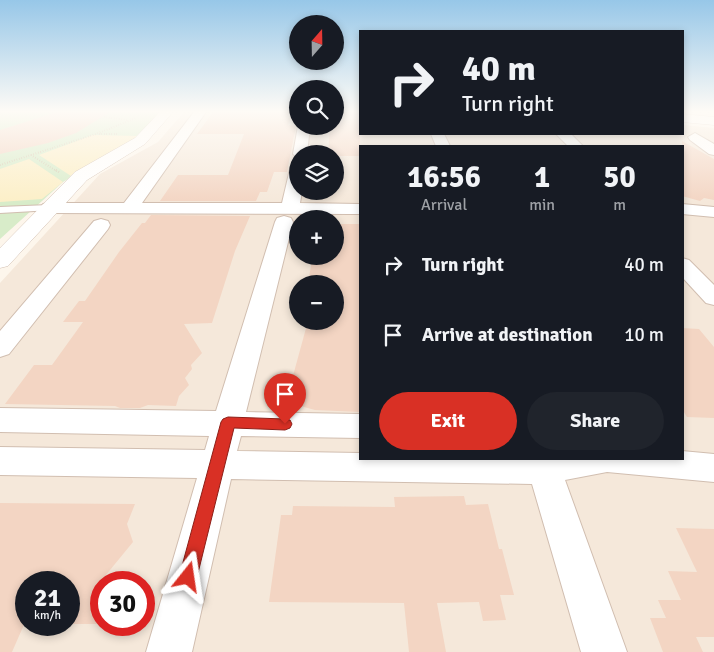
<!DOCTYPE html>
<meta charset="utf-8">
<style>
body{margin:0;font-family:Signika,sans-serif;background:#20242c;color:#f1f3f6;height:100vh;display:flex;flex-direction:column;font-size:19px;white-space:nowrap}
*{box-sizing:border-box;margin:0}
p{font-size:16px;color:#9ea1a6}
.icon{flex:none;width:28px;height:28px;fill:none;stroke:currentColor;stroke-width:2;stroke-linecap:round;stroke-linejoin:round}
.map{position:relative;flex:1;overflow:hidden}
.drawer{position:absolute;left:359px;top:145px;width:325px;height:315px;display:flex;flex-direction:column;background:#171b24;border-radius:0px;box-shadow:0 2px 8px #0003}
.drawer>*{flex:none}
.guide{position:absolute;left:359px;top:30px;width:325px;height:105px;border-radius:0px;box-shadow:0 2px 8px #0003;background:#171b24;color:#f1f3f6;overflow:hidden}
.needle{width:32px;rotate:20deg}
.controls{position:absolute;left:289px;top:15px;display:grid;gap:10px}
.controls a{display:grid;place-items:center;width:55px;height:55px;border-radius:50%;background:#171b24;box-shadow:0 2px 8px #0003;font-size:25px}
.speed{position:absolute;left:15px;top:571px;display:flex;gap:10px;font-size:25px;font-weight:700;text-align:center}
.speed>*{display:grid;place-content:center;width:65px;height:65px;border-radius:50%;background:#171b24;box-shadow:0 2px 8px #0003;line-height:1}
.speed small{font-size:12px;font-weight:400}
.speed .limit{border:8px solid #d22;background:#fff;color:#111}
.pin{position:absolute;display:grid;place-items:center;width:42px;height:42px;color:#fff;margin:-51px -21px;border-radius:50% 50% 50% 0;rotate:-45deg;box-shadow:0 0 5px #0007}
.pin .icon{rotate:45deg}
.me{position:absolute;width:55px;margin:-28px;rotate:15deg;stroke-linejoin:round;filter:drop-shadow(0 0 4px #0008)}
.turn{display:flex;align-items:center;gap:18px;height:105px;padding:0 20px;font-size:22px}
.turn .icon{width:65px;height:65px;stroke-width:2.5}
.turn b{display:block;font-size:35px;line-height:42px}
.eta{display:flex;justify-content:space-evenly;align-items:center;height:85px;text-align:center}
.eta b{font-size:30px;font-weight:700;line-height:35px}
.primary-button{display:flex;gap:10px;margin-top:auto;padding:10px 20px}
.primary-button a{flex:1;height:58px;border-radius:30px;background:#d93025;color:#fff;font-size:20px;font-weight:700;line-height:58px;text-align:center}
.primary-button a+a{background:#20242c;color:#f1f3f6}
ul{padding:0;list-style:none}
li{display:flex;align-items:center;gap:15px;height:70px;padding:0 20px}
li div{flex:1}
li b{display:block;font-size:19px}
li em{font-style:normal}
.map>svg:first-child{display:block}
</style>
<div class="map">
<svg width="714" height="652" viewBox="0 0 714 652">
<rect width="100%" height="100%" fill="#fdf6ec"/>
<path fill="#f5e8da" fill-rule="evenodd" d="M184,112h113l1,14h37l25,8h322l1,-9 31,3v524h-714v-369l100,-109 58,-32zM360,146h322v313h-322zM298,154h37v37h-37zM298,219h37v37h-37zM298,284h37v37h-37zM26,582h43v43h-43zM101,582h43v43h-43z"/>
<path fill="#d8ecc9" d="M0,112h161l-26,28 -72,42 -63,57z"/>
<path fill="#fcefc7" d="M93,135l46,1 -68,40 -32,-21z
M29,159l34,23 -21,17 -42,3v-33z"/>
<path fill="#f3d5c3" d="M57,112h53l-34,21 -28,10 -48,11v-24z
M213,112h76l-2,6h4l-3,7 8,1 -9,46h-13l-7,20h-7l-4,9h-96l18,-26h50l16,-41h-47z
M335,112h25v44h-25v-2h-7l2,-28h5z
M682,141l32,18v41l-10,-2 -4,3 -18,-5z
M151,215l99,1 -15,35 -23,72 -28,1 18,29 -11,12 1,4 -7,9 4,7 -10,11 -3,10 -28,-1 -8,3h-20l-5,-2 -110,-2 29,-39h18l31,-43h-20l16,-21h6l34,-49 23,-29h3z
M339,224h21v188l-45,-2 -11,-3 -10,-6 5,-17 -8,-1 17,-62h27v-37h-27l4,-25h23v-34z
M682,328l17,1 15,18v71l-27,-1 -5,-8z
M464,496l2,9 22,-1 11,45h3l12,46h-14l6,25 -23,1 -4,-19 -42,1 9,49h-37l-5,-49 -135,-1 12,-87h11l1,-9 102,1 -1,-10z
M0,503l135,1 -8,20 6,18 -32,39v32l-3,11h-29v-42h-43v38l-14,32h-12z
M676,528l38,1v108h-18l7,15h-40l-13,-34h16l-8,-18h23l-13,-29 29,1z"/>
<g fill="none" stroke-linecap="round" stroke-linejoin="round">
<g stroke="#d1beb0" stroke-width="2">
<path id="service" d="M49,205l4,3 -1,2 -52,3v-6z"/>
</g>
<g stroke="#d1beb0" stroke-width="2">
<path id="minor" d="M194,112h12l-64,91h140l8,-34 3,-3 5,-1v26h4l-2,12 60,1v10l-311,-1 -6,-1 -3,-4 3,-4 6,-1h75z
M298,126h12l-3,28h-9v4l-5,-4z
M695,133l19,11v11l-5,-1 -19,-14 -2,-3z
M431,134h13l6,12h-14z
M556,134h15l12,12h-15z
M682,204l32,3v10l-32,-3z
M284,216l7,2 2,4 -47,190 114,2v24l-119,-2 -4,15 123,2v6h322v-8l32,3v28l-107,-10 -42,8 62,172h-46l-49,-168 -301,-5 -39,173h-46l51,-174 -197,-3v-28l205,3 4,-14 -209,-4v-24l216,3 59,-189 2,-4z
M101,219l7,2 2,4 -2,4 -99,125 -9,3v-26l94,-110z
M682,258l7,2 25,25v20l-8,-2 -24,-26z"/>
</g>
<g stroke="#d1beb0" stroke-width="1">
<path id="tertiary" d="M160,112h13l-28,32 -58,36 -79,86 -8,2v-20l75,-76 60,-34z
M682,114l32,3v8l-32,-3z"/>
</g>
<path stroke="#d9b8a5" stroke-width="2" stroke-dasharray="0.5 2" stroke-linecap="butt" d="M104,117l24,3
M99,134h18
M31,155l27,17
M0,165l96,-31 40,-16"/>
<path stroke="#d9b8a5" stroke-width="2.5" stroke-dasharray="0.5 2.5" stroke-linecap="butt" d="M56,170l4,3"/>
<use href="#service" fill="#fff" fill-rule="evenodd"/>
<use href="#minor" fill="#fff" fill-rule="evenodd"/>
<use href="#tertiary" fill="#fff" fill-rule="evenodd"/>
</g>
<linearGradient id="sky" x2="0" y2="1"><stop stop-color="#97c7e8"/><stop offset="0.55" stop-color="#fefbf6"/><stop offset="1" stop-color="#fefbf6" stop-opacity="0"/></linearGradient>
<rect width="714" height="203" fill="url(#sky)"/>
<path fill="#d93025" stroke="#8d1f18" d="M228,417l57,2 5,1 2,4 -2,4 -5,2 -51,-2 -37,149 -2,6 -7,3 -6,-3 -3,-6 42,-155 2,-3z"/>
</svg>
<div class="controls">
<a><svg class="needle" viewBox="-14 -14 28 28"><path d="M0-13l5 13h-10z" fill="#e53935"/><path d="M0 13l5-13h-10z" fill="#9ea1a6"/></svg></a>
<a><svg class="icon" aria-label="search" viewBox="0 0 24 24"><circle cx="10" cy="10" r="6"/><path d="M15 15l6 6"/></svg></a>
<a><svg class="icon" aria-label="layers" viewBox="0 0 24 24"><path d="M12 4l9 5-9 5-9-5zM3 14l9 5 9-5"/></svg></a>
<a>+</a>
<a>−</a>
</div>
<div class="speed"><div>21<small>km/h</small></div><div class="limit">30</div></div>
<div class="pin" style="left:285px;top:424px;background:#d93025"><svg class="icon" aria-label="arrive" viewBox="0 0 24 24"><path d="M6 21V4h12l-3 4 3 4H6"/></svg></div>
<svg class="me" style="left:188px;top:577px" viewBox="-20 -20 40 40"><path d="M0-17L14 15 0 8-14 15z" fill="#d93025" stroke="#fff" stroke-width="4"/></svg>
<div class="guide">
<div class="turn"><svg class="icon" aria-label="right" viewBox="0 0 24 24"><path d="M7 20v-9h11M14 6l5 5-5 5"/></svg><div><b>40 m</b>Turn right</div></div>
</div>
<section class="drawer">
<div class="eta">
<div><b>16:56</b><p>Arrival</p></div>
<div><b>1</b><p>min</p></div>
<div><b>50</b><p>m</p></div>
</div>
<ul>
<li><svg class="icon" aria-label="right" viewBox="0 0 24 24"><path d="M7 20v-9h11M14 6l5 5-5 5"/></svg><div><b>Turn right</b></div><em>40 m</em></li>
<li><svg class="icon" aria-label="arrive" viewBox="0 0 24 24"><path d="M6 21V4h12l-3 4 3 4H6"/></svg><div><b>Arrive at destination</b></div><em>10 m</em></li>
</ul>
<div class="primary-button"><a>Exit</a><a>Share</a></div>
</section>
</div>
